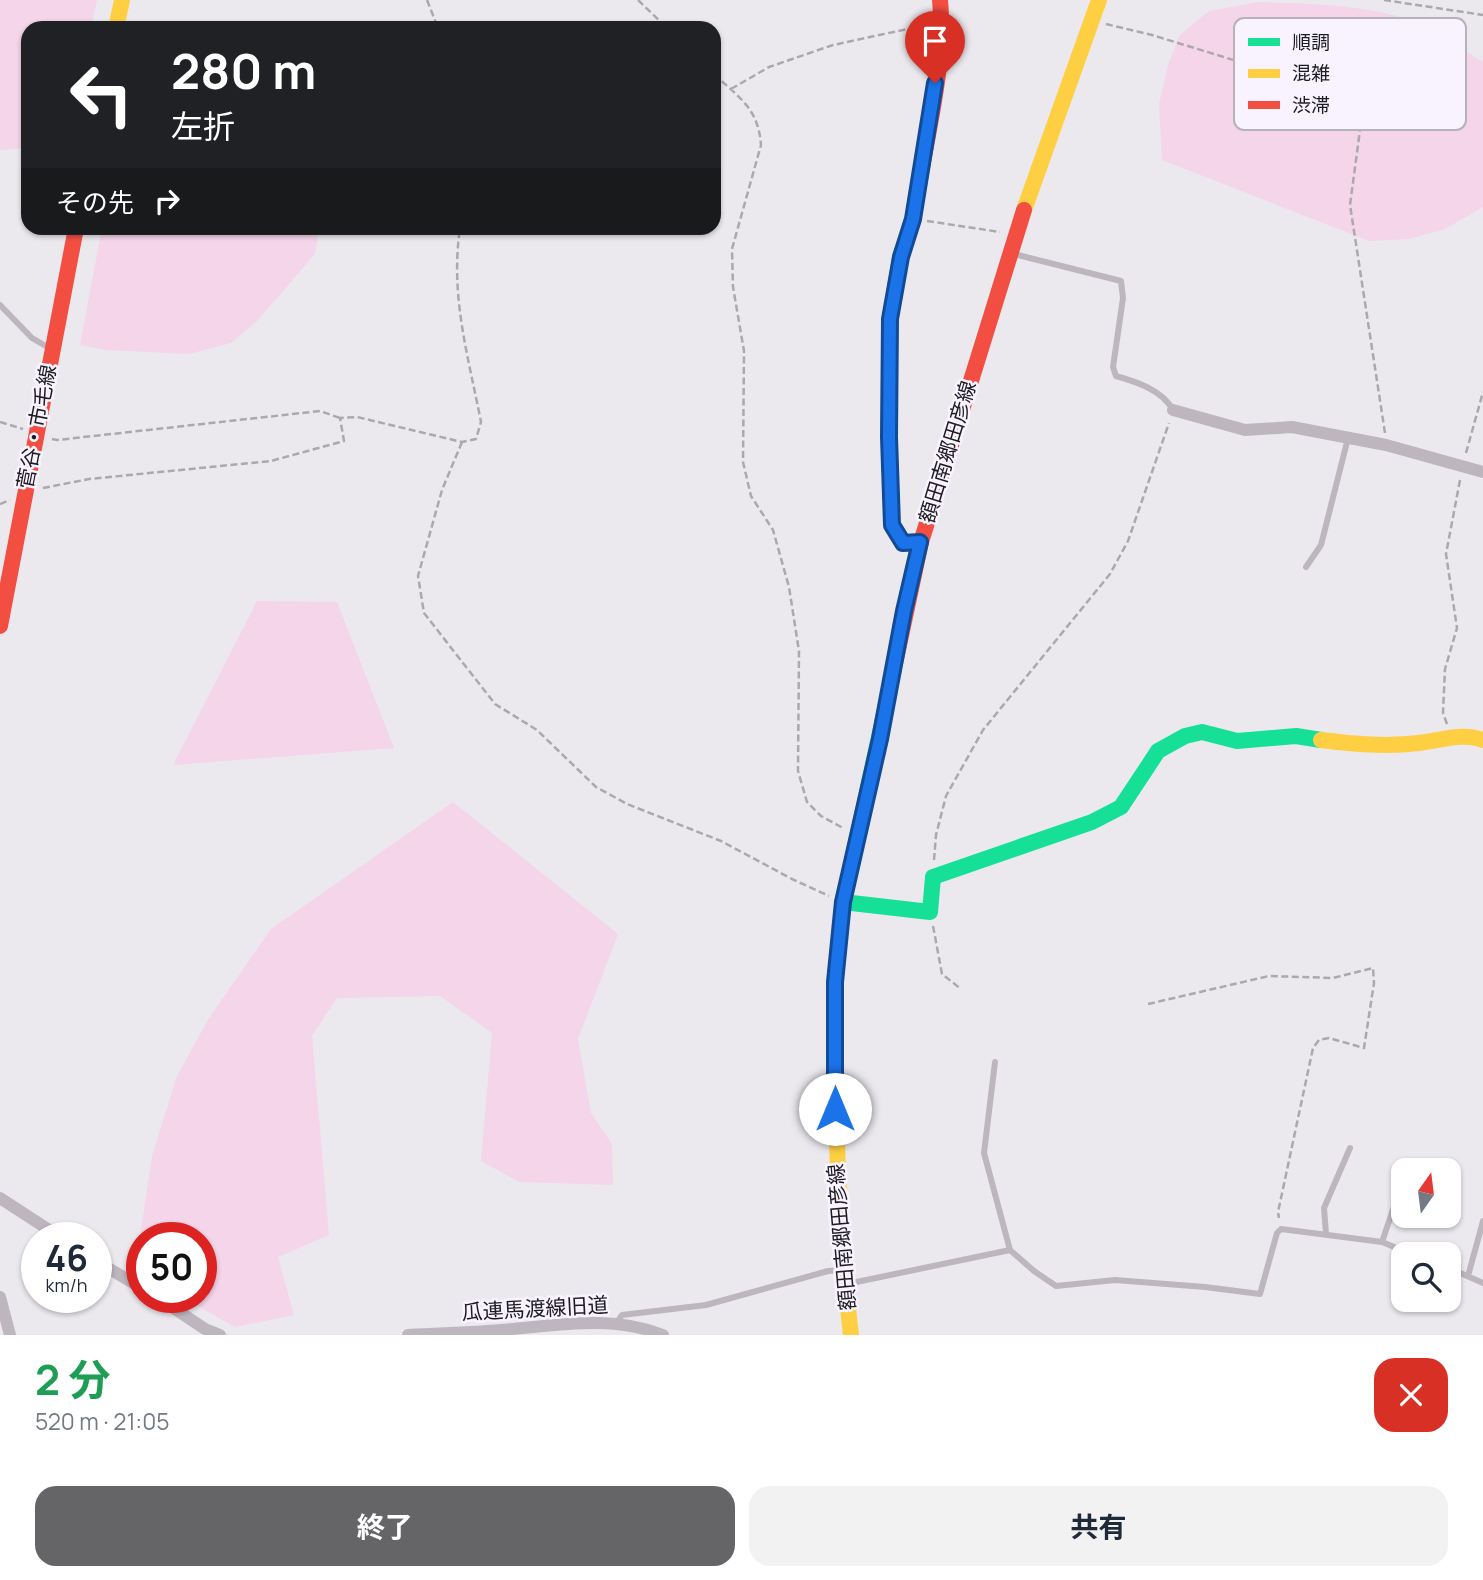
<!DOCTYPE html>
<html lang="ja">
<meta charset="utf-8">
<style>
body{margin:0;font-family:Manrope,"Noto Sans JP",sans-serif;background:#f2f2f3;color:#1f2937;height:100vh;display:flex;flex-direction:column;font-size:26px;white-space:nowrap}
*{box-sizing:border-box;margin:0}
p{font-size:23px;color:#747a83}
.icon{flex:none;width:38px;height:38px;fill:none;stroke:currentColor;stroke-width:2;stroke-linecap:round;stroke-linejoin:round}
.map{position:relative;height:1335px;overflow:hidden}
.sheet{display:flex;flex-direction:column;background:#fff;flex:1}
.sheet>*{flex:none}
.hud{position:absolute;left:21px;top:21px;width:700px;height:214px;border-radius:21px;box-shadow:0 2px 5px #0004;background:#202124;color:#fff;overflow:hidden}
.needle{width:46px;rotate:14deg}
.controls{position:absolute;left:1391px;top:1158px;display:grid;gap:14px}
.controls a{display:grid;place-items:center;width:70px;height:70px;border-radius:14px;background:#fff;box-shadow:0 2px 5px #0004;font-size:35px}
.speed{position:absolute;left:21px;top:1222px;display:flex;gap:14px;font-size:35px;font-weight:700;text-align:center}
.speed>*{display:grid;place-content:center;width:91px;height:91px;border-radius:50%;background:#fff;box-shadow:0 2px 5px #0004;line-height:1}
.speed small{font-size:18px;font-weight:400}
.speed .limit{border:10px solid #d22;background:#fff;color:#111}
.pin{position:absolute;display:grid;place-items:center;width:60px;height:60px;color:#fff;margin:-72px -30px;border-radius:50% 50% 50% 0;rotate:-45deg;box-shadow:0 0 7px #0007}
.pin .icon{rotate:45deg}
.me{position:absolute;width:77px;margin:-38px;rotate:0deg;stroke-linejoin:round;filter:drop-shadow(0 0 5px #0008)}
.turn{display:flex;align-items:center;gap:24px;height:147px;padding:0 35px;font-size:32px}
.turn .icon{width:91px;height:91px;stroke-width:2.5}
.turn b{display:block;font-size:49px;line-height:60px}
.then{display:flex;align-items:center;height:66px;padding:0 35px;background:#0003;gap:14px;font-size:26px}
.round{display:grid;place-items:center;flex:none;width:74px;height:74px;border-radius:21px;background:#f2f2f3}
.head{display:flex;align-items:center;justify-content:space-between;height:119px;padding:0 35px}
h1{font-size:42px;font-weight:700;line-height:52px;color:#1e9e55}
.cta{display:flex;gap:14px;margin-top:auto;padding:14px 35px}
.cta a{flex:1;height:80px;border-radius:21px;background:#656467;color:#fff;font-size:28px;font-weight:700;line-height:80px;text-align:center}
.cta a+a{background:#f2f2f3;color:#1f2937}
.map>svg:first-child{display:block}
</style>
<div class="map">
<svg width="1483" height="1335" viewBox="0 0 1483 1335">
<rect width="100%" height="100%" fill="#ebe9ee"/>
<path fill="#f4d5ea" d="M0,0h97l-6,28h-63v120l-28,2z
M1258,2c59,2 121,2 176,27 15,7 32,24 49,33v145l-38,22 -36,10 -40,2 -207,-81 -3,-56 9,-39 12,-30 29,-24z
M102,228h217l-4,26 -58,67 -26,22 -42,11 -83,-4 -26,-5z
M257,601l80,1 57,146 -221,17z
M453,802l165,132 -40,105 13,74 21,31 1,41 -94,-3 -38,-21 11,-128 -52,-37 -103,2 -25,38 17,199 -51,22 16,58 -59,12 -53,-30h19v-60h-59v37l-7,-3 17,-115 25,-80 32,-58 62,-89z"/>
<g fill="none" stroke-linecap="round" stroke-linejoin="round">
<path stroke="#aca8ad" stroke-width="2.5" stroke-dasharray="7 3.5" stroke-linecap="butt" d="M427,0l11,28
M638,0l29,28
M1384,0l99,15
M1106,24l46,11 212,65 -14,105 35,228
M714,74c25,24 44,33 47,71l-29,104 1,38 11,64 -1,111 8,34 22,34 16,57 10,64 -1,120 9,31 14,14 22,12
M731,89l38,-22 64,-22 93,-20
M927,221l73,11
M0,422l23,7
M52,439l5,1 263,-29 20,7
M462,442l-20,48 -24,86 6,37 71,91 42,26 59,57 31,17 94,37 71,38 37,17
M1466,453l17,-61
M43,488l46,-9 182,-18 73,-20 -4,-23 17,-1 105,25 14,-3 5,-17c-13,-67 -31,-126 -21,-194
M0,504l10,-4
M1447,724l-4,-11 2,-44 12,-41 -11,-74 14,-74
M934,860l2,-25 10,-39 37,-66 127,-156 18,-33 41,-118
M933,926l9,48 19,15
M1148,1004l121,-28 64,2 40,-10 1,15 -10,65 -35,-10 -10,2 -6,8 -35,164 1,6"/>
<path stroke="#beb6bf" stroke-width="6" d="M1012,251l6,4 103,26 2,17 -10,69 3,9c21,6 46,14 57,34
M0,305l32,33 19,11
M1306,567l15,-22 27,-107
M995,1062l-11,91 26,97 24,21 22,15 59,-6 90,7 55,7 17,-61 4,-4 101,13 32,13
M1326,1234l-2,-26 26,-60
M1382,1242l21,-62
M1449,1268l34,15
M1468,1276l15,-55
M847,1284l163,-34
M616,1324l6,-9 84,-10 122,-34 14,-1"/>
<path stroke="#beb6bf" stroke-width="12" d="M1173,410l72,20 47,-3 94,18 97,27
M0,1198l60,39
M96,1261l46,27
M0,1297l10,38
M157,1297l48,32 15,6
M408,1335c31,-2 62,-2 93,-5 55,-4 109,-16 162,5"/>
<path stroke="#16e098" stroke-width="16" d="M918,190l-5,29 -13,38 -10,62 -1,118 3,88 11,18 18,-1
M843,902l87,10 3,-35 159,-55 29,-15 37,-56 27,-15 17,-4 35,9 59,-5 25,4
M835,1043v-61l8,-80 53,-243"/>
<path stroke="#ffcf43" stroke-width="16" d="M116,28l6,-28
M1024,210l75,-210
M1321,740c33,4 65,7 98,3 20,-2 44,-11 64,-3
M835,1043c1,98 4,194 16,292"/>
<path stroke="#f24e42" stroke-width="16" d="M918,190c10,-61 28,-128 22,-190
M0,626l76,-398
M896,659l25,-117 103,-332"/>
</g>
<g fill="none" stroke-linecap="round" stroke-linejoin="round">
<g stroke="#114b97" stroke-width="18">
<path id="route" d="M835,1109v-127l8,-80 37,-163 24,-128 16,-69 -17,1 -11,-18 -3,-88 1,-118 11,-62 12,-38 22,-136"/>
</g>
<use href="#route" stroke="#1a73e8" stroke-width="12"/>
</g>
<g text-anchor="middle" stroke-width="5" stroke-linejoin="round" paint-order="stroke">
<g font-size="21" fill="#1d1c1f" stroke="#f8f3fe">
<text transform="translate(37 427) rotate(-79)" y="7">菅谷・市毛線</text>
<text transform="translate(948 452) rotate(-73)" y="7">額田南郷田彦線</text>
<text transform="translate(842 1237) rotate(-95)" y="7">額田南郷田彦線</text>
<text transform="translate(535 1309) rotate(-3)" y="7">瓜連馬渡線旧道</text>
</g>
</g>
<rect x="1234" y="18" width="232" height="112" rx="10" fill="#f8f3fe" stroke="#b6b2bb" stroke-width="2"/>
<rect x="1248" y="38" width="32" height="8" fill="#16e098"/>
<rect x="1248" y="69" width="32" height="9" fill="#ffcf43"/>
<rect x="1248" y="101" width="32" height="8" fill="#f24e42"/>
<g font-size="19" fill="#1d1c1f">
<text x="1292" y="49">順調</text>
<text x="1292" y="80">混雑</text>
<text x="1292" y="112">渋滞</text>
</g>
</svg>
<div class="controls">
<a><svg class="needle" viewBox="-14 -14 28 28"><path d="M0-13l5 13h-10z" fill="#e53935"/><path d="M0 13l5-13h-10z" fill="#747a83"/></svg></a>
<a><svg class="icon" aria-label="search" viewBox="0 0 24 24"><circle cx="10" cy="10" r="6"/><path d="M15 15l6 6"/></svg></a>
</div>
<div class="speed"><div>46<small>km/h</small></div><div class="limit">50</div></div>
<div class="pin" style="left:935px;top:83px;background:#d93025"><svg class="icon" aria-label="arrive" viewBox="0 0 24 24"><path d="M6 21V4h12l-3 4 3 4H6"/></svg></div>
<svg class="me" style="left:835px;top:1109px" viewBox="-20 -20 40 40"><circle r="19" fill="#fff"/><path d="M0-13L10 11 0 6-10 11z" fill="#1a73e8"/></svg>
<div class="hud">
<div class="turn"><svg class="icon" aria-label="left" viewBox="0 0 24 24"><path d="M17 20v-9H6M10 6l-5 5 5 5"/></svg><div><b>280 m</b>左折</div></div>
<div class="then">その先<svg class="icon" aria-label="right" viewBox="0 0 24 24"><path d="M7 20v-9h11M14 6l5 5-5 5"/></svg></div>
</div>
</div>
<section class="sheet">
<div class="head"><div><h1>2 分</h1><p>520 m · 21:05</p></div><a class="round" style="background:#d93025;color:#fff"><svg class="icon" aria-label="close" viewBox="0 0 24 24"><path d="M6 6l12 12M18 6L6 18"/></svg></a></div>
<div class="cta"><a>終了</a><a>共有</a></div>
</section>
